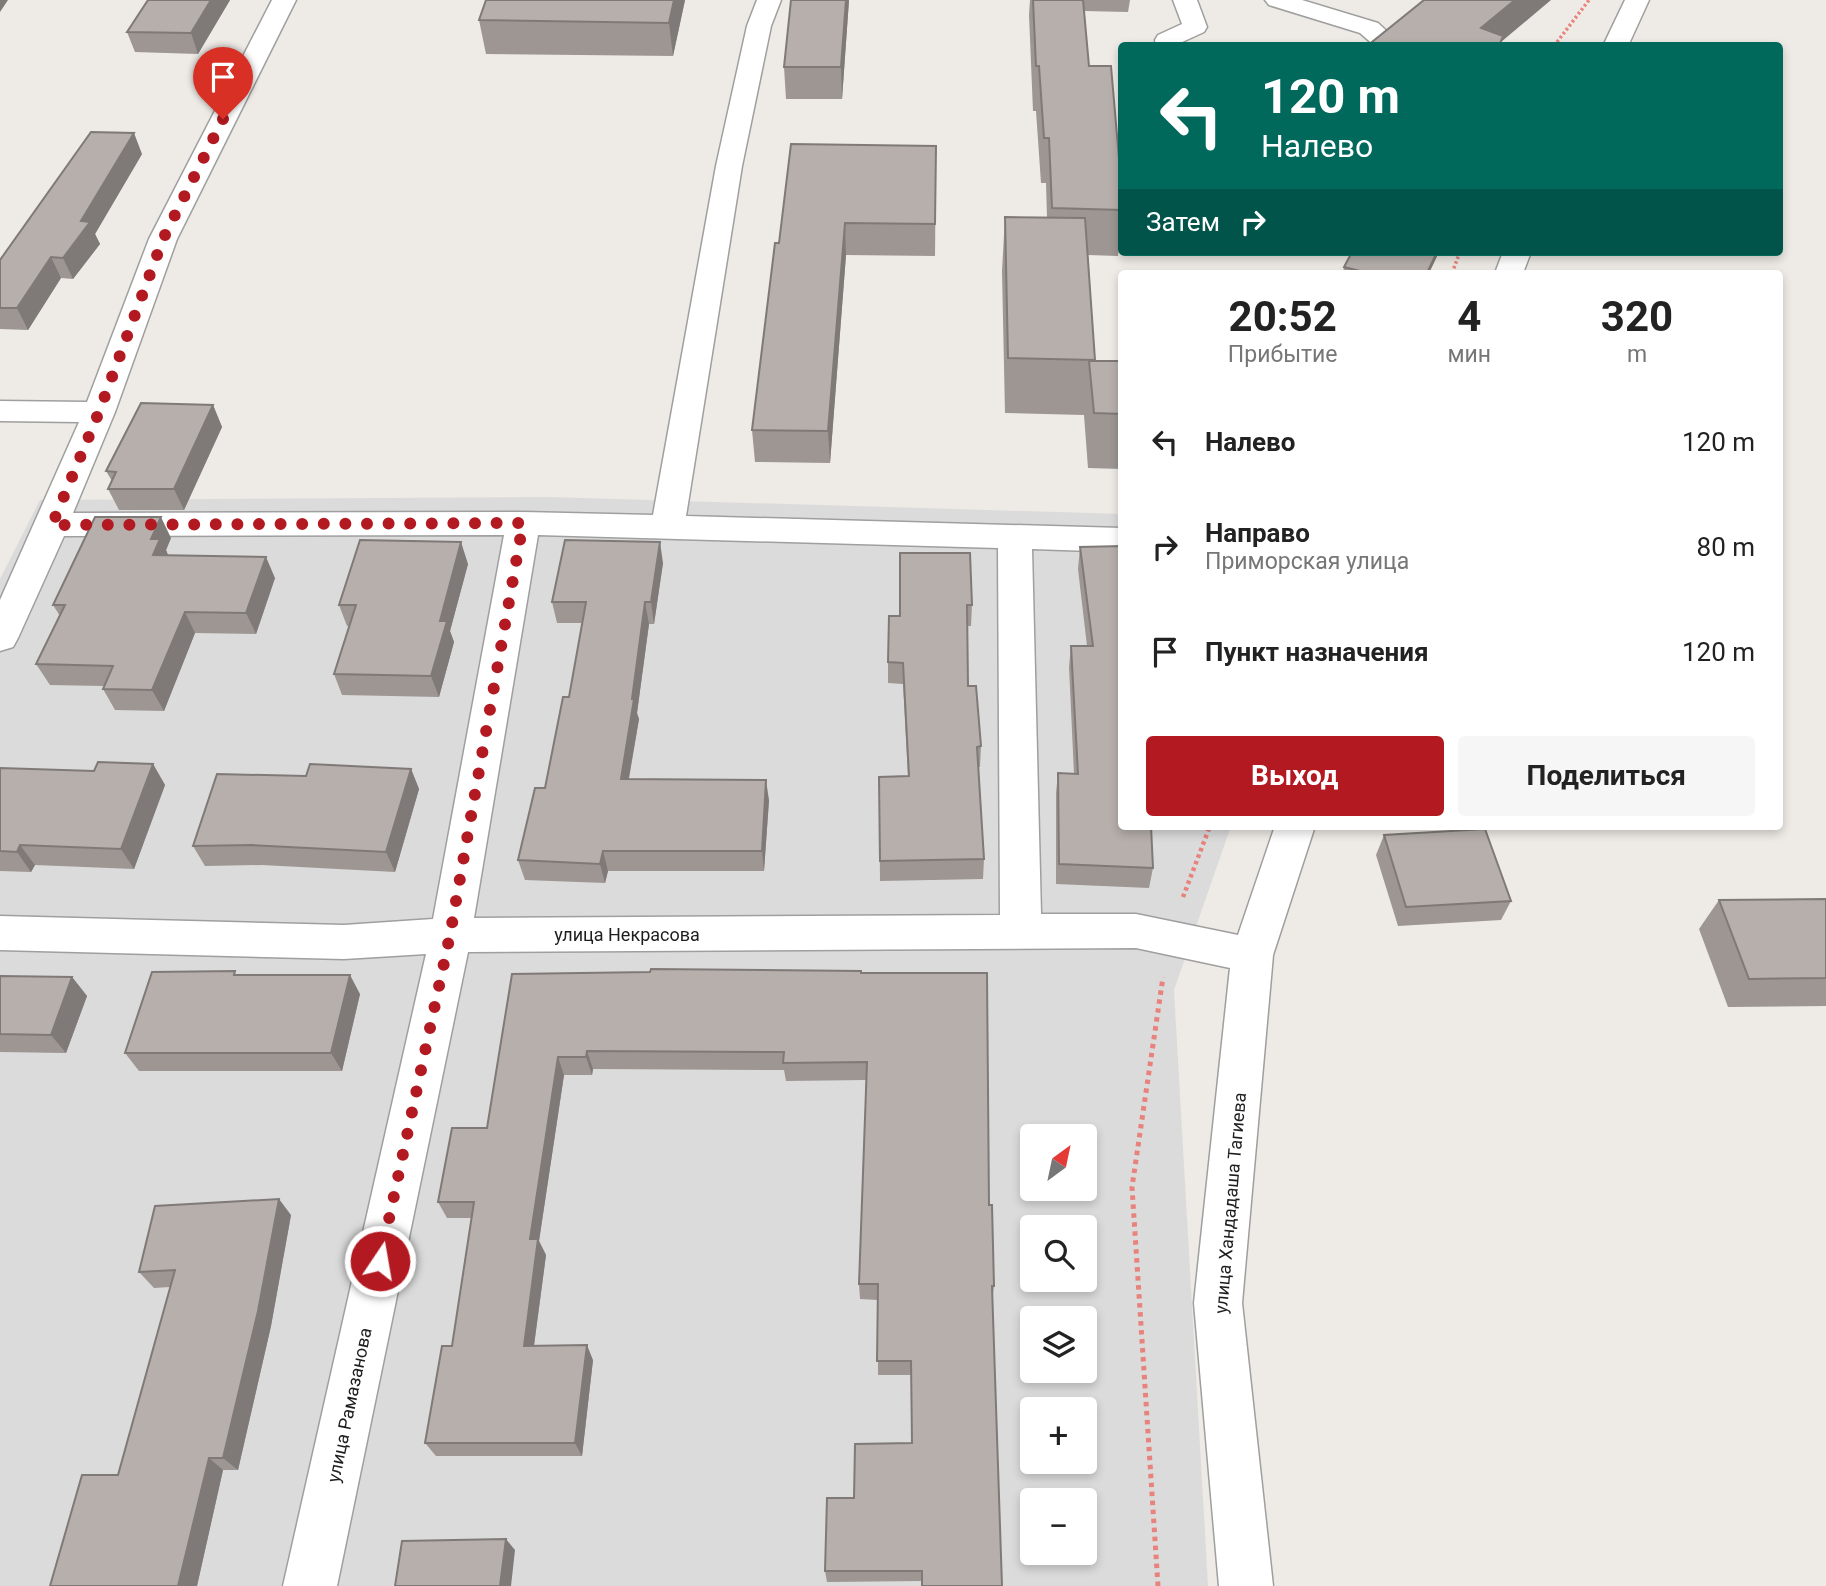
<!DOCTYPE html>
<html lang="ru">
<head>
<meta charset="utf-8">
<style>
	:root { --surface:#fff; --page:#f6f6f6; --text:#222; --muted:#767676; --accent:#b31920 }
	body { margin:0; font-family:Roboto,sans-serif; background:var(--page); color:var(--text); height:100vh; display:flex; flex-direction:column; font-size:26px; white-space:nowrap }
	* { box-sizing:border-box; margin:0 }
	p { font-size:23px; color:var(--muted) }
	.icon { flex:none; width:38px; height:38px; fill:none; stroke:currentColor; stroke-width:2; stroke-linecap:round; stroke-linejoin:round }
	.map { position:relative; flex:1; overflow:hidden }
	.sheet { position:absolute; left:1118px; top:270px; width:665px; height:560px; display:flex; flex-direction:column; background:var(--surface); border-radius:7px; box-shadow:0 4px 10px #0003 }
	.sheet>* { flex:none }
	.hud { position:absolute; left:1118px; top:42px; width:665px; height:214px; border-radius:7px; box-shadow:0 4px 10px #0003; background:#00695c; color:#fff; overflow:hidden }
	.needle { width:46px; rotate:33deg }
	.fabs { position:absolute; left:1020px; top:1124px; display:grid; gap:14px }
	.fabs a { display:grid; place-items:center; width:77px; height:77px; border-radius:7px; background:var(--surface); box-shadow:0 4px 10px #0003; font-size:35px }
	.pin { position:absolute; display:grid; place-items:center; width:60px; height:60px; color:#fff; margin:-72px -30px; border-radius:50% 50% 50% 0; rotate:-45deg; box-shadow:0 0 7px #0007 }
	.pin .icon { rotate:45deg }
	.me { position:absolute; width:77px; margin:-38px; rotate:12deg; stroke-linejoin:round; filter:drop-shadow(0 0 5px #0008) }
	.turn { display:flex; align-items:center; gap:24px; height:147px; padding:0 28px; font-size:32px }
	.turn .icon { width:91px; height:91px; stroke-width:2.5 }
	.turn b { display:block; font-size:49px; line-height:60px }
	.then { display:flex; align-items:center; height:66px; padding:0 28px; background:#0003; gap:14px; font-size:26px }
	.eta { display:flex; justify-content:space-evenly; align-items:center; height:119px; text-align:center }
	.eta b { font-size:42px; font-weight:700; line-height:49px }
	.button { display:flex; gap:14px; margin-top:auto; padding:14px 28px }
	.button a { flex:1; height:80px; border-radius:7px; background:var(--accent); color:#fff; font-size:28px; font-weight:700; line-height:80px; text-align:center }
	.button a+a { background:var(--page); color:var(--text) }
	ul { padding:0; list-style:none }
	li { display:flex; align-items:center; gap:21px; height:105px; padding:0 28px }
	li div { flex:1 }
	li b { display:block; font-size:26px }
	li em { font-style:normal }
	.map>svg:first-child { display:block }
	.residential { fill:#dcdbdb; fill-rule:evenodd }
	.lines { fill:none; stroke-linecap:round; stroke-linejoin:round }
	.minor-casing { stroke:#9f9f9f; stroke-width:3 }
	.path-far2 { stroke:#e8827c; stroke-width:3.5; stroke-dasharray:2.5 2.5; stroke-linecap:butt }
	.path-far1 { stroke:#e8827c; stroke-width:4.5; stroke-dasharray:3.5 3.5; stroke-linecap:butt }
	.path { stroke:#e8827c; stroke-width:5; stroke-dasharray:4.5 4.5; stroke-linecap:butt }
	.minor { fill:#fff; fill-rule:evenodd }
	.wall { fill:#9d9693 }
	.shaded-wall { fill:#7f7a78 }
	.building { fill:#b6afab; stroke:#7f7a78; stroke-width:2 }
	.route { stroke:#b31920; stroke-width:12; stroke-dasharray:0 21.6 }
	.labels { text-anchor:middle; dominant-baseline:central; stroke-width:6; stroke-linejoin:round; paint-order:stroke }
	.street-label { font-size:18px; fill:#1e1e1e; stroke:#fff }
</style>
</head>
<body>
<div class="map">
<svg width="1826" height="1586" viewBox="0 0 1826 1586">
	<rect width="100%" height="100%" fill="#eeeae5"/>
	<path class="residential" d="M549,497L1122,514V826H1231L1174,990L1208,1586H0V579L40,500ZM1032,1136H1085V1188H1032ZM1032,1227H1085V1279H1032ZM1032,1318H1085V1370H1032ZM1032,1409H1085V1461H1032ZM1032,1500H1085V1552H1032Z"/>
	<g class="lines">
		<g class="minor-casing">
			<path id="minor" d="M272,0H296L177,239L115,412L73,513L523,512L653,515L716,166L747,26L757,0H781L771,26L742,166L686,516L1122,528V552L1032,549L1041,914H1136L1238,935L1275,826H1315L1273,955L1242,1303L1273,1586H1219L1194,1303L1230,968L1136,948L468,952L337,1586H283L426,954L344,959L0,950V916L344,925L433,919L504,535L64,536L18,638L13,647L0,651V600L79,422L0,421V401L87,402L149,239ZM538,535L998,548L1000,915L474,918Z
				M1173,0H1197L1207,27L1204,32L1180,43L1181,46H1156L1155,40L1158,35L1182,24Z
				M1265,0H1302L1378,23L1403,46H1375L1360,33L1269,5Z
				M1625,0H1649L1628,46H1603Z
				M1503,252H1531L1523,273H1495Z"/>
		</g>
		<path class="path-far2" d="M1554,46L1589,0
			M1452,273L1460,252"/>
		<path class="path-far1" d="M1183,897L1210,826"/>
		<path class="path" d="M1158,1586L1132,1187L1163,977"/>
		<use href="#minor" class="minor"/>
	</g>
	<path class="wall" d="M230,0L198,54L135,52L127,32Z
		M486,0H685L673,56L486,54L479,20Z
		M849,0L842,99H786L784,67Z
		M1030,0H1130L1128,12L1084,11L1089,66L1122,193V222L1118,256L1088,255L1095,361H1122V469L1088,468L1084,415L1005,413L1002,271L1005,217H1047L1046,183H1041L1036,111H1033L1029,15Z
		M936,146L935,256L846,255L830,463L755,462L752,430L779,243Z
		M142,154L95,234L100,244L73,279L61,278L28,330L0,329V260Z
		M1439,252L1429,273H1343L1344,267Z
		M213,405L222,427L184,510H119L108,489L112,481L106,471Z
		M171,538L166,550L168,555L275,578L256,634L195,633L164,711L115,710L103,689L104,686L50,685L36,664L60,616L53,605Z
		M1080,547L1153,868L1149,888L1056,884V793L1058,773L1074,774L1069,667L1071,646H1087L1078,569Z
		M900,553L972,605L971,626H968V686L981,746L980,767H978L984,859L983,879L880,881L879,777L908,776L903,684L888,683V662L900,616Z
		M663,563L654,624H649L637,713L639,719L629,779L769,800L764,871H608L605,883L525,880L518,860L545,788L569,697L583,623H557L552,602Z
		M468,564L450,631L454,642L439,697L342,695L334,674L349,626H347L339,605Z
		M153,764L165,785L134,869L35,865L31,872L0,871V768L94,771Z
		M411,769L419,789L395,872L262,865L205,866L193,846L306,776Z
		M1384,835L1511,901L1501,920L1398,926L1376,855Z
		M1826,899V1006L1728,1007L1699,929L1719,900Z
		M861,973L989,1205L994,1286L992,1301L1002,1586H922V1581L827,1582L825,1571L854,1498L912,1443L911,1375H878V1300L860,1299L859,1284L866,1080L786,1081L784,1070L593,1069L592,1075H564L539,1241L546,1255L534,1346L593,1360L582,1456H436L425,1443L452,1346L472,1218H447L438,1202L487,1128L512,974Z
		M237,975L360,994L342,1071H139L125,1053Z
		M0,976L72,977L87,996L66,1053L0,1052Z
		M291,1215L271,1326L238,1470H223L197,1586H50L118,1475L170,1287L154,1288L139,1272Z"/>
	<path class="shaded-wall" d="M0,0H8L0,12Z
		M211,0H230L198,54L191,33Z
		M674,0H685L673,56L669,23Z
		M846,0H849L842,99L841,67Z
		M1515,0H1551L1501,42L1500,46H1499L1481,28Z
		M134,133L142,154L95,234L100,244L73,279L63,258L81,221Z
		M845,223L846,255L830,463L828,431Z
		M1437,252H1439L1429,273H1427Z
		M51,257L61,278L28,330L17,308Z
		M213,405L222,427L184,510L174,489Z
		M161,517L171,538L166,550L170,560L153,555L151,539Z
		M461,542L468,564L450,631L454,642L439,697L431,676L440,621Z
		M660,542L663,563L654,624L651,602Z
		M266,557L275,578L256,634L246,613Z
		M645,602L649,624L637,713L639,719L625,799L621,779Z
		M185,612L195,633L164,711L152,690Z
		M153,764L165,785L134,869L121,849Z
		M411,769L419,789L395,872L386,852Z
		M766,780L769,800L764,871L762,851Z
		M20,845L35,865L31,872L17,852Z
		M603,851L608,871L605,883L600,864Z
		M350,975L360,994L342,1071L331,1053Z
		M72,977L87,996L66,1053L51,1035Z
		M587,1051L593,1069L592,1075L586,1057Z
		M558,1057L564,1075L539,1241L546,1255L532,1360L524,1346L530,1239Z
		M279,1199L291,1215L271,1326L238,1470L223,1458Z
		M587,1345L593,1360L582,1456L575,1443Z
		M209,1458L223,1470L197,1586H178Z
		M506,1539L515,1550L511,1586H500Z"/>
	<path class="building" d="M148,0H211L191,33L127,32Z
		M486,0H674L669,23L479,20Z
		M791,0H846L841,67H784Z
		M1033,0H1083L1089,66H1111L1122,193V210L1052,208L1049,138H1044L1039,66H1036Z
		M1424,0H1515L1481,28L1503,36L1499,46H1367Z
		M91,132L134,133L81,221L90,222L63,258L51,257L17,308H0V260Z
		M791,144L936,146L935,224L845,223L828,431L752,430L775,243H779Z
		M1005,217L1085,218L1095,360L1008,358Z
		M1352,252H1437L1427,273H1368L1344,267Z
		M1089,361H1122V414L1094,413Z
		M141,403L213,405L174,489H108L116,472L106,471Z
		M95,517H161L151,539H160L153,555L266,557L246,613L185,612L152,690L103,689L113,666L36,664L65,605H53Z
		M360,540L461,542L440,621H447L431,676L334,674L356,605H339Z
		M565,540L660,542L651,602H645L632,699H634L621,779L766,780L762,851H603L600,864L518,860L535,788H545L563,697H569L586,602H552Z
		M1122,546V826H1151L1153,868L1059,864L1058,773L1078,774L1071,646H1093L1080,547Z
		M900,553H970L972,605H967L968,686H976L981,746L977,747L984,859L880,861L879,777L909,776L903,663L888,662L889,616H900Z
		M98,762L153,764L121,849L20,845L17,852L0,851V768L94,771Z
		M310,764L411,769L386,852L251,845L193,846L217,774L306,776Z
		M1485,829L1511,901L1406,907L1384,835Z
		M1826,899V978L1749,979L1719,900Z
		M651,969L861,971V973H987L989,1205H992L994,1286H992L1002,1586H922V1571H825L827,1498H854L855,1444L912,1443L911,1361H877L878,1284H859L867,1062L783,1063L784,1052L587,1051L586,1057H558L530,1239H538L524,1346L587,1345L575,1443H425L442,1346H452L474,1202H438L452,1128H487L512,974L650,972Z
		M235,971L234,975H350L331,1053H125L152,972Z
		M0,976L72,977L51,1035L0,1034Z
		M279,1199L258,1311L223,1458H209L178,1586H50L82,1475H118L175,1270L139,1272L155,1206Z
		M506,1539L500,1586H395L402,1541Z"/>
	<g class="lines">
		<path class="route" d="M223,119L163,239L99,412L52,525L523,523L450,935L380,1261"/>
	</g>
	<g class="labels">
		<g class="street-label">
			<text x="627" y="934">улица Некрасова</text>
			<text transform="translate(1230 1203) rotate(-85)">улица Хандадаша Тагиева</text>
			<text transform="translate(349 1405) rotate(-78)">улица Рамазанова</text>
		</g>
	</g>
</svg>
<div class="fabs">
<a><svg class="needle" viewBox="-14 -14 28 28"><path d="M0-13l5 13h-10z" fill="#e53935"/><path d="M0 13l5-13h-10z" fill="#767676"/></svg></a>
<a><svg class="icon" aria-label="search" viewBox="0 0 24 24"><circle cx="10" cy="10" r="6"/><path d="M15 15l6 6"/></svg></a>
<a><svg class="icon" aria-label="layers" viewBox="0 0 24 24"><path d="M12 4l9 5-9 5-9-5zM3 14l9 5 9-5"/></svg></a>
<a>+</a>
<a>−</a>
</div>
<div class="pin" style="left:223px;top:119px;background:#d93025"><svg class="icon" aria-label="arrive" viewBox="0 0 24 24"><path d="M6 21V4h12l-3 4 3 4H6"/></svg></div>
<svg class="me" style="left:380px;top:1261px" viewBox="-20 -20 40 40"><circle r="17" fill="#b31920" stroke="#fff" stroke-width="3"/><path d="M0-11L8 9 0 5-8 9z" fill="#fff"/></svg>
<div class="hud">
<div class="turn"><svg class="icon" aria-label="left" viewBox="0 0 24 24"><path d="M17 20v-9H6M10 6l-5 5 5 5"/></svg><div><b>120 m</b>Налево</div></div>
<div class="then">Затем<svg class="icon" aria-label="right" viewBox="0 0 24 24"><path d="M7 20v-9h11M14 6l5 5-5 5"/></svg></div>
</div>
<section class="sheet">
<div class="eta">
<div><b>20:52</b><p>Прибытие</p></div>
<div><b>4</b><p>мин</p></div>
<div><b>320</b><p>m</p></div>
</div>
<ul>
<li><svg class="icon" aria-label="left" viewBox="0 0 24 24"><path d="M17 20v-9H6M10 6l-5 5 5 5"/></svg><div><b>Налево</b></div><em>120 m</em></li>
<li><svg class="icon" aria-label="right" viewBox="0 0 24 24"><path d="M7 20v-9h11M14 6l5 5-5 5"/></svg><div><b>Направо</b><p>Приморская улица</p></div><em>80 m</em></li>
<li><svg class="icon" aria-label="arrive" viewBox="0 0 24 24"><path d="M6 21V4h12l-3 4 3 4H6"/></svg><div><b>Пункт назначения</b></div><em>120 m</em></li>
</ul>
<div class="button"><a>Выход</a><a>Поделиться</a></div>
</section>
</div>
</body>
</html>
